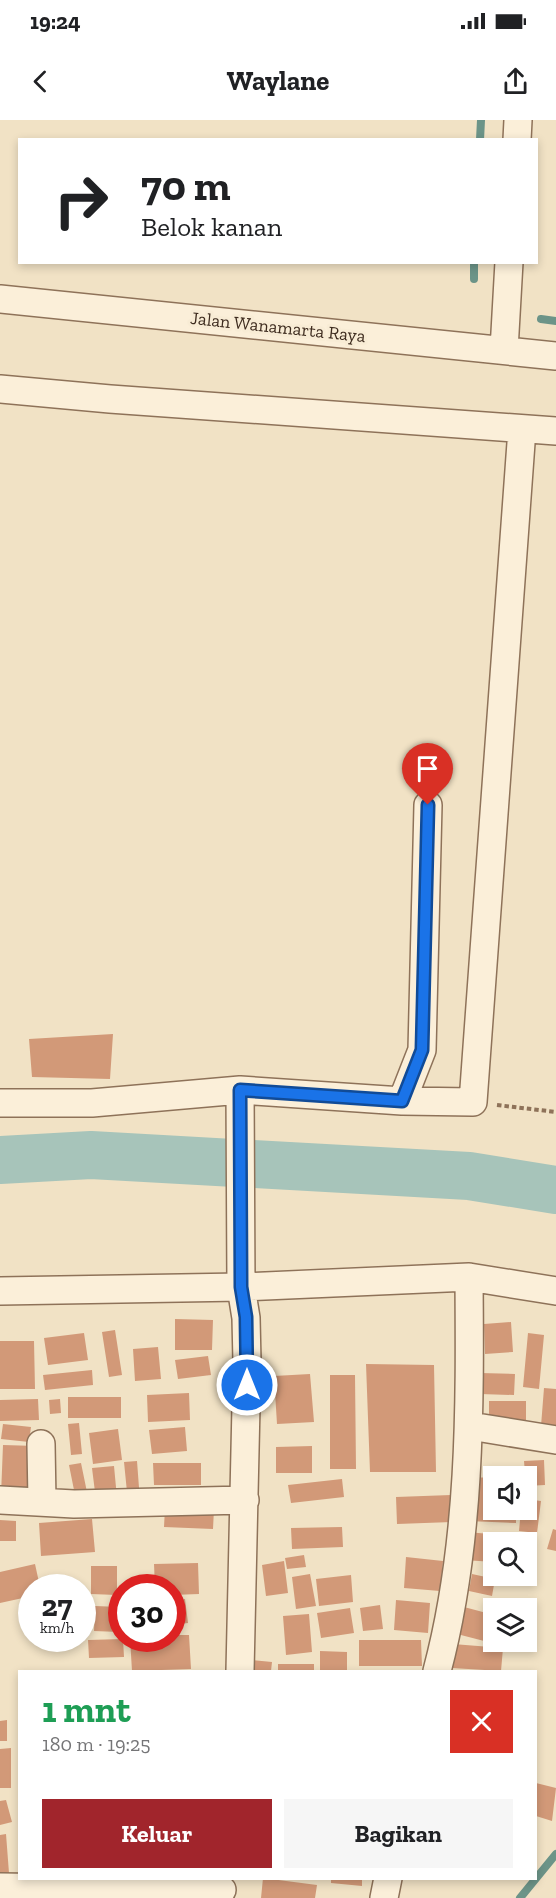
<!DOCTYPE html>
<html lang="id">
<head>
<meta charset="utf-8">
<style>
	:root { --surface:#fff; --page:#f6f6f6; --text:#202124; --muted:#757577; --accent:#a1252c }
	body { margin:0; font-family:"Zilla Slab",serif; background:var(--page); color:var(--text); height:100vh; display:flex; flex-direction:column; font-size:22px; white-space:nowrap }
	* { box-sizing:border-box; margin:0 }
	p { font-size:20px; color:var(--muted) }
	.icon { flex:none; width:33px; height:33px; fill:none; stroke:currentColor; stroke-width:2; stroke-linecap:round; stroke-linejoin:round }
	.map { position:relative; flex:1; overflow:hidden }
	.panel { position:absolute; left:18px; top:1550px; width:519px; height:210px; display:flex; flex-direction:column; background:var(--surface); border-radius:0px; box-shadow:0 3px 9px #0003 }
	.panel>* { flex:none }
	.hud { position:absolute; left:18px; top:18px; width:520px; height:126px; border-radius:0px; box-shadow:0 3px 9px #0003; background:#fff; color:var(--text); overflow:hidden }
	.fabs { position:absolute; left:483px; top:1346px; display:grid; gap:12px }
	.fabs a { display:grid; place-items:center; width:54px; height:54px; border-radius:0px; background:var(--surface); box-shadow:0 3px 9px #0003; font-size:30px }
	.speed { position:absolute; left:18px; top:1454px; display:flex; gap:12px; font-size:30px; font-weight:700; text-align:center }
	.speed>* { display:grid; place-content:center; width:78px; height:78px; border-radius:50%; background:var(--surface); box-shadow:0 3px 9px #0003; line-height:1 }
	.speed small { font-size:15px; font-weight:400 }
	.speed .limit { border:9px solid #d22; background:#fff; color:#111 }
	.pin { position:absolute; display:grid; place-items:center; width:51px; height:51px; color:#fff; margin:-62px -26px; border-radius:50% 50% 50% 0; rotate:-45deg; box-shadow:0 0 6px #0007 }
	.pin .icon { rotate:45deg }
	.me { position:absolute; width:66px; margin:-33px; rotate:0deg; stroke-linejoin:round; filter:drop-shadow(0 0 4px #0008) }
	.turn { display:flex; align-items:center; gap:21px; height:126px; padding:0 24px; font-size:27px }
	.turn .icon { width:78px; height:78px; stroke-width:2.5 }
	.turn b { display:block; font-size:42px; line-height:51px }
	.round { display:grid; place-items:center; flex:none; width:63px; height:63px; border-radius:0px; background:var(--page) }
	.headline { display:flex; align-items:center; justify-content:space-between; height:102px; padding:0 24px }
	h1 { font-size:36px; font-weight:700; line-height:45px; color:#1e9e55 }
	.button { display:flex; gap:12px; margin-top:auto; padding:12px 24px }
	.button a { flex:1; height:69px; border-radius:0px; background:var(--accent); color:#fff; font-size:24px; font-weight:700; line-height:69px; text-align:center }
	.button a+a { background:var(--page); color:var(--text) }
	.status { display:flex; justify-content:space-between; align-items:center; height:42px; padding:0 30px; background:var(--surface); direction:ltr }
	.status svg { height:16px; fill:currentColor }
	header { display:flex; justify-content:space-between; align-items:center; height:78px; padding:0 24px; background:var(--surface); font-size:27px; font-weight:700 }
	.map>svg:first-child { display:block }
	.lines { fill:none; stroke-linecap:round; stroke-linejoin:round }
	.stream { stroke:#6c9488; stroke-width:8 }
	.river { stroke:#a7c4ba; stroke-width:48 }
	.building { fill:#d29978 }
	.minor-casing { stroke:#8e7259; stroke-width:30 }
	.path { stroke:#8e7259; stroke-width:4; stroke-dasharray:4.5 3; stroke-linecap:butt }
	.minor { stroke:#fbefd9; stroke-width:27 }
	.route-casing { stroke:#114b97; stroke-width:15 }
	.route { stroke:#1a73e8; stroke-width:10 }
	.labels { text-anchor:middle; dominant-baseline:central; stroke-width:6; stroke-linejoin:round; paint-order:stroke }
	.street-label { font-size:18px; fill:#3d2b1e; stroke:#f8ecd5 }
</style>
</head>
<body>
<div class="status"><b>19:24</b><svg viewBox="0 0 49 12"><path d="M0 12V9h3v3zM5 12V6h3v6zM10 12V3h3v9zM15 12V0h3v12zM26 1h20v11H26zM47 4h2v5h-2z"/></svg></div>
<header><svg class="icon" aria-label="back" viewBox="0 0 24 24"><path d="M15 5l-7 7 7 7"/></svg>Waylane<svg class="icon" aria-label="share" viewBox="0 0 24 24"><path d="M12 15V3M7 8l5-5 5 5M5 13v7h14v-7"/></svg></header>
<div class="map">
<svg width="556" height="1778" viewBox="0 0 556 1778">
	<rect width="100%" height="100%" fill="#f1e2c5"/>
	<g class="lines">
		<path class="stream" d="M480,20L481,0
			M474,159V142
			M541,199L556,201
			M520,1778L556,1734"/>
		<path class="river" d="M0,1040L91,1035L469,1056L556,1070"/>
	</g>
	<path class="building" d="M113,914L110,959L32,957L29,919Z
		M175,1199L213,1200L212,1230H175Z
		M511,1202L513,1232L485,1234L484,1204Z
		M115,1210L122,1255L109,1257L102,1212Z
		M84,1213L88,1240L48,1245L44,1218Z
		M528,1213L544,1215L539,1269L523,1267Z
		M0,1221H34L35,1269H0Z
		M158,1227L161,1259L135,1261L133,1229Z
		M208,1236L211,1255L178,1259L175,1240Z
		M366,1244L434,1245L436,1352H370Z
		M92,1250L93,1265L45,1270L43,1255Z
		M480,1253L515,1254L514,1275L480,1274Z
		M310,1254L314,1302L277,1304L274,1256Z
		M330,1255H355L356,1349H330Z
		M544,1268L556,1269V1307L541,1306Z
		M189,1273L190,1300L148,1302L147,1275Z
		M68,1277H121V1298H68Z
		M38,1279L39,1300L0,1301V1280Z
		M60,1279L61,1293L50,1294L49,1280Z
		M489,1281H526V1303H489Z
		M79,1303L82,1334L71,1335L68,1304Z
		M3,1304L31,1307L29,1322L1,1319Z
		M185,1307L187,1331L152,1334L149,1310Z
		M118,1309L122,1340L93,1344L89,1313Z
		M3,1325L36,1326L34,1377L1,1375Z
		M312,1326V1353H276V1327Z
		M544,1340L545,1365L526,1366L524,1341Z
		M137,1341L140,1381L128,1382L124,1342Z
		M81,1343L88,1377L76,1380L69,1345Z
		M153,1343H201V1365H154Z
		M114,1346L117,1378L96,1380L92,1348Z
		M471,1357L494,1358V1389H516V1403L468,1401Z
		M342,1359L344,1377L291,1383L288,1365Z
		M451,1375L452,1402L397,1404L396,1377Z
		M526,1379L541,1381L537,1413L519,1411L521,1389H526Z
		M165,1388L214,1389L213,1409L164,1407Z
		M92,1399L95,1432L41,1436L39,1403Z
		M0,1400L16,1401V1421H0Z
		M342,1407L343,1427L292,1429L291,1408Z
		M553,1409L556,1410V1431L547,1429Z
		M466,1412L503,1415V1422H494V1442L464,1440Z
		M304,1435L306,1447L287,1449L285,1438Z
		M406,1437L443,1441L440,1471L404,1468Z
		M284,1441L288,1473L266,1476L262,1445Z
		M198,1443L199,1474L172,1475V1467H155L154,1444Z
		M35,1444L40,1467H32V1476L0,1483V1452Z
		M91,1446H117V1475L91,1474Z
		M310,1454L316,1486L296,1489L292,1457Z
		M472,1454L495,1459L492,1476L469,1471Z
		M351,1455L353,1482L319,1486L316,1459Z
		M185,1479L188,1503L172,1505V1481Z
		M396,1480L430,1483L428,1513L394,1510Z
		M380,1485L383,1509L363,1511L360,1488Z
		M95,1486L120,1487L119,1512L94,1511Z
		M464,1487L494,1495L488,1522L457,1514Z
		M350,1488L354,1513L321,1518L317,1493Z
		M309,1494L312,1532L286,1535L283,1496Z
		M172,1515H189L191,1549L132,1551L130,1518H172Z
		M123,1519L124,1537L89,1538L88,1520Z
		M359,1520H421L422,1546H359Z
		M453,1524L503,1528L501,1551L452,1548Z
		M320,1531L347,1532V1551H320Z
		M252,1540L272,1542L271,1551H251Z
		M278,1544H314V1551H278Z
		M7,1600V1621H0V1601Z
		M11,1628V1668H0V1629Z
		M536,1663L556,1668L552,1701L536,1696Z
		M6,1680L12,1702L0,1705V1681Z
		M6,1714L9,1753L0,1754V1715Z
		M263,1758L317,1765L315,1778H261Z
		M331,1758H362V1766L331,1763Z"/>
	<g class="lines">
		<g class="minor-casing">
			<path id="minor" d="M517,20L518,0
				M0,179L556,236
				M504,230L509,142
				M0,269L110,279L556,311
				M240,970L241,1167L246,1198L247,1242L240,1551
				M402,981L422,930L428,685
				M0,983H92L240,970L402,981L473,982L522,309
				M0,1171L241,1167L469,1157L556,1171
				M470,1306L556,1320
				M41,1324L42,1381
				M0,1380L74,1384L245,1380
				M437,1551C471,1423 470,1288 469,1157
				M0,1767L222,1770
				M384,1778L388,1758"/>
		</g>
		<path class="path" d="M497,985L556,992"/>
		<use href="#minor" class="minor"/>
	</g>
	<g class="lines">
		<g class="route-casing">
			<path id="route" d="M247,1265L246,1197L241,1167L240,970L402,981L422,930L428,685"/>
		</g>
		<use href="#route" class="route"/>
	</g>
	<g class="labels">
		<g class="street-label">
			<text transform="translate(278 207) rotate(6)">Jalan Wanamarta Raya</text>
		</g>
	</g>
</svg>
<div class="fabs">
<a><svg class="icon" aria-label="sound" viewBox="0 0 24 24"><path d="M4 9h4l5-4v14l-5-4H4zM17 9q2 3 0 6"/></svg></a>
<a><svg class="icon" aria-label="search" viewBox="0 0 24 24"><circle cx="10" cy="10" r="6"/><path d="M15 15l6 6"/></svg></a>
<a><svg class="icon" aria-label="layers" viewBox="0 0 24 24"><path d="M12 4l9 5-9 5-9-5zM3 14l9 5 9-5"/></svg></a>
</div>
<div class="speed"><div>27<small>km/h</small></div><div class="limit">30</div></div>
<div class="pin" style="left:428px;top:685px;background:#d93025"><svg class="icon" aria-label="arrive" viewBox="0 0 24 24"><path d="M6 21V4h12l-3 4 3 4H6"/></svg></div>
<svg class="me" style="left:247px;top:1265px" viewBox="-20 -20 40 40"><circle r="17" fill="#1a73e8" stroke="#fff" stroke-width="3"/><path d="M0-11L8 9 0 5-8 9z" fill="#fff"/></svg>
<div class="hud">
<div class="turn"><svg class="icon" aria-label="right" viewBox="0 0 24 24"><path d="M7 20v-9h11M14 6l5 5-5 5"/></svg><div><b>70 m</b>Belok kanan</div></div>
</div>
<section class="panel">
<div class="headline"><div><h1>1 mnt</h1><p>180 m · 19:25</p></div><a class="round" style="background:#d93025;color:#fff"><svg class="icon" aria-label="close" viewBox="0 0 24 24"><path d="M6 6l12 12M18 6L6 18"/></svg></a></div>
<div class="button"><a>Keluar</a><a>Bagikan</a></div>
</section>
</div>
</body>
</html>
